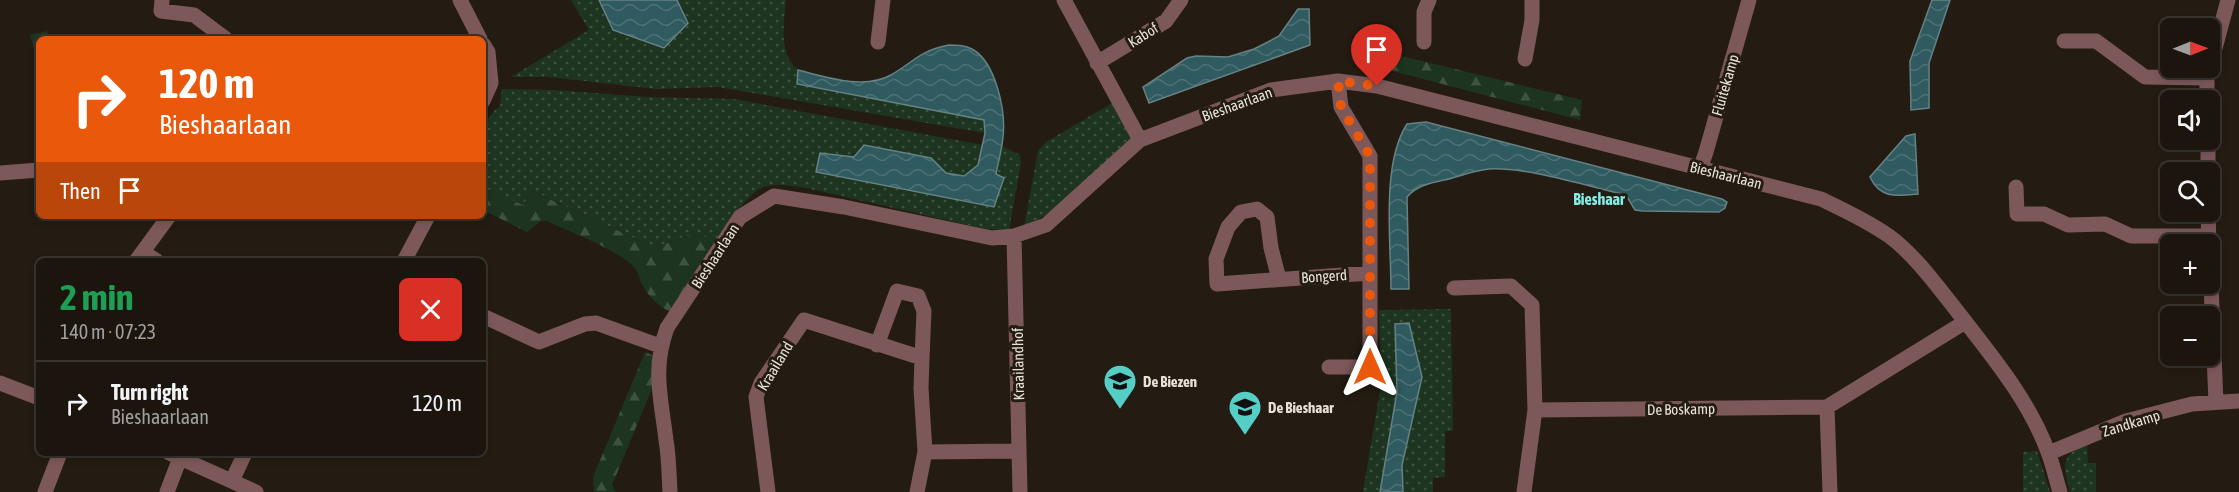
<!DOCTYPE html>
<html lang="en">
<head>
<meta charset="utf-8">
<style>
	:root { --surface:#1b150e; --page:#241e17; --text:#f1f3f6; --muted:#a09f9e; --line:#39342e }
	body { margin:0; font-family:"Asap Condensed",sans-serif; background:var(--page); color:var(--text); height:100vh; display:flex; flex-direction:column; font-size:22px; white-space:nowrap }
	* { box-sizing:border-box; margin:0 }
	p { font-size:20px; color:var(--muted) }
	.icon { flex:none; width:33px; height:33px; fill:none; stroke:currentColor; stroke-width:2; stroke-linecap:round; stroke-linejoin:round }
	.map { position:relative; flex:1; overflow:hidden }
	.sheet { position:absolute; left:36px; top:258px; width:450px; height:198px; display:flex; flex-direction:column; background:var(--surface); border-radius:9px; box-shadow:0 3px 9px #0003,0 0 0 2px var(--line) }
	.sheet>* { flex:none }
	.top-card { position:absolute; left:36px; top:36px; width:450px; height:183px; border-radius:9px; box-shadow:0 3px 9px #0003,0 0 0 2px var(--line); background:#ea580c; color:#fff; overflow:hidden }
	.needle { width:39px; rotate:89deg }
	.controls { position:absolute; left:2160px; top:18px; display:grid; gap:12px }
	.controls a { display:grid; place-items:center; width:60px; height:60px; border-radius:9px; background:var(--surface); box-shadow:0 3px 9px #0003,0 0 0 2px var(--line); font-size:30px }
	.pin { position:absolute; display:grid; place-items:center; width:51px; height:51px; color:#fff; margin:-62px -26px; border-radius:50% 50% 50% 0; rotate:-45deg; box-shadow:0 0 6px #0007 }
	.pin .icon { rotate:45deg }
	.me { position:absolute; width:66px; margin:-33px; rotate:0deg; stroke-linejoin:round; filter:drop-shadow(0 0 4px #0008) }
	.turn { display:flex; align-items:center; gap:21px; height:126px; padding:0 24px; font-size:27px }
	.turn .icon { width:78px; height:78px; stroke-width:2.5 }
	.turn b { display:block; font-size:42px; line-height:51px }
	.then { display:flex; align-items:center; height:57px; padding:0 24px; background:#0003; gap:12px; font-size:22px }
	.round { display:grid; place-items:center; flex:none; width:63px; height:63px; border-radius:9px; background:var(--page) }
	.headline { display:flex; align-items:center; justify-content:space-between; height:102px; padding:0 24px }
	h1 { font-size:36px; font-weight:700; line-height:45px; color:#1e9e55 }
	ul { padding:0; list-style:none }
	li { display:flex; align-items:center; gap:18px; height:84px; padding:0 24px; border-top:2px solid var(--line) }
	li div { flex:1 }
	li b { display:block; font-size:22px }
	li em { font-style:normal }
	.map>svg:first-child { display:block }
	.grass { fill:url(#grass-dots) }
	.forest { fill:url(#forest-firs) }
	.park { fill:url(#park-tufts) }
	.water { fill:url(#water-waves); stroke:#668284; stroke-width:1.5 }
	.lines { fill:none; stroke-linecap:round; stroke-linejoin:round }
	.minor { stroke:#7d585b; stroke-width:15 }
	.route { stroke:#ea580c; stroke-width:10; stroke-dasharray:0 18 }
	.labels { text-anchor:middle; dominant-baseline:central; stroke-width:6; stroke-linejoin:round; paint-order:stroke }
	.street-label { font-size:15px; fill:#e6e1da; stroke:#241c12 }
	.poi-label { font-size:15px; font-weight:bold; fill:#e6e1da; stroke:#241c12; text-anchor:start }
	.neighbourhood-label { font-size:16px; font-weight:bold; fill:#83ede6; stroke:#241c12 }
</style>
</head>
<body>
<div class="map">
<svg width="2239" height="492" viewBox="0 0 2239 492">
	<defs>
		<pattern id="grass-dots" width="8" height="8" patternUnits="userSpaceOnUse" patternTransform="scale(1.5)"><rect width="8" height="8" fill="#1d3520"/><path d="M2 2h.1M6 6h.1" fill="none" stroke="#3e5240" stroke-width="1.8" stroke-linecap="round"/></pattern>
		<pattern id="forest-firs" width="22" height="20" patternUnits="userSpaceOnUse" patternTransform="scale(1.5)"><rect width="22" height="20" fill="#1d3520"/><path d="M5 1l3.5 6h-7zM16 11l3.5 6h-7z" fill="#3e5240"/></pattern>
		<pattern id="park-tufts" width="24" height="20" patternUnits="userSpaceOnUse" patternTransform="scale(1.5)"><rect width="24" height="20" fill="#1d3520"/><path d="M3 7l-1-3M5 7V3M7 7l1-3M15 17l-1-3M17 17v-4M19 17l1-3" fill="none" stroke="#3e5240"/></pattern>
		<pattern id="water-waves" width="16" height="10" patternUnits="userSpaceOnUse" patternTransform="scale(1.5)"><rect width="16" height="10" fill="#2f5a5f"/><path d="M0 5q4-4 8 0t8 0" fill="none" stroke="#4d7175"/></pattern>
	</defs>
	<rect width="100%" height="100%" fill="#241c12"/>
	<path class="grass" d="M571,0H599L613,30L685,12L677,0H786C784,23 778,54 798,70L797,84L984,120L985,133L718,87L656,89L549,77H511L589,30Z
		M502,89L553,90L649,97L734,99L983,145L979,165L964,176L946,173L931,158L864,145L993,207L1004,179L996,174L1001,146L1020,155L1021,163L1009,230L986,229L806,188C792,186 772,182 759,189C746,197 726,226 716,240L692,233L656,248L533,191L523,205L483,187C483,160 475,124 500,106Z
		M1114,102L1132,141C1098,171 1065,208 1024,227L1038,151L1046,142Z
		M1451,309L1453,431H1445V477L1433,478V492H1403L1402,465L1422,377L1409,324H1395L1397,392L1380,492H1363L1381,385L1379,310Z
		M2087,442L2088,463H2096V492H2070C2063,463 2060,458 2087,442Z
		M2037,451L2050,492H2023V452Z"/>
	<path class="forest" d="M1389,53L1582,100L1580,120L1385,69Z
		M483,187L523,205L532,191L656,248L692,233L716,240L672,312C659,308 648,296 642,284C639,279 638,271 634,267C617,249 570,232 547,221H541L527,232L483,210Z
		M645,352L652,355L654,384L612,485L616,492H594L593,477Z"/>
	<path class="park" d="M47,31L50,39H39V67L30,35Z"/>
	<path class="water" d="M599,0H677L688,23L664,48L613,30Z
		M1932,0H1950L1929,63V108L1911,110L1910,61Z
		M1298,9H1309L1310,45L1149,103L1143,87L1187,58L1196,56L1228,57L1254,49L1268,42L1279,36Z
		M949,45C957,45 964,45 972,49C996,62 1006,112 1003,137C1002,150 998,162 996,174L1004,178L994,207L816,172L820,153L854,157L864,145L931,158L946,173L964,176L978,165L985,133L984,120L797,84L798,70C826,77 864,90 891,75C915,61 919,51 949,45Z
		M1426,122L1722,199L1727,202L1725,208L1719,212L1643,211L1635,210L1626,195C1587,186 1528,167 1489,169C1475,170 1458,177 1444,180C1430,183 1416,186 1407,197L1409,289H1391C1391,242 1381,164 1407,124Z
		M1915,134L1918,194C1897,196 1880,199 1870,177L1906,136Z
		M1409,323L1422,377L1402,465L1403,492H1380L1397,392L1395,324Z"/>
	<g class="lines">
		<path class="minor" d="M162,0L161,11L194,15L226,39
			M460,0L480,39
			M1064,0L1140,140
			M2064,41H2096L2145,77L2207,78
			M878,42L883,0
			M1424,42V12L1429,0
			M483,44L488,52L491,83L483,101
			M1525,59L1532,20V0
			M1097,63L1166,21L1181,0
			M2207,100V78L2228,0
			M2208,140V172
			M1700,169L1706,152L1749,0
			M0,173L39,170
			M2016,187L2017,214H2044L2068,225L2105,224L2131,236H2208
			M2208,212L2209,244
			M1014,236L1020,492
			M143,252L157,261
			M136,261L169,216
			M404,261L428,216
			M2210,262L2216,402
			M1279,279L1271,248L1267,217L1257,209L1241,212L1228,227L1216,259L1217,284L1370,273
			M1454,288L1511,286L1532,305L1535,410L1524,492
			M483,316L539,342L585,324L596,323L660,346
			M877,345L897,291L918,296L924,311L922,358
			M1329,367H1370V156L1341,107L1338,81
			M0,383L39,398
			M1827,407L1830,492
			M1535,410L1827,407L1965,322
			M925,452L1019,451
			M169,453L256,492
			M2049,453L2126,421L2192,404L2239,401
			M232,481L245,453
			M45,492L60,453
			M167,492L180,458
			M670,492C669,475 669,457 666,440C661,398 652,369 667,328L740,217L774,196L844,207L992,238L1014,236L1046,225L1140,140L1271,90L1338,81L1377,86L1821,199C1844,210 1868,221 1889,236C1914,254 1938,287 1957,311C1991,355 2029,400 2048,452C2053,465 2056,479 2060,492
			M768,492L756,397L761,383L804,320L922,358L921,388L925,452L917,492"/>
	</g>
	<g class="lines">
		<path class="route" d="M1370,367V156L1341,107L1338,81L1377,86"/>
	</g>
	<defs>
		<g id="school-pin" transform="scale(1.725)"><path d="M0 17L-7.5 6A9.5 9.5 0 1 1 7.5 6Z" fill="#55cec6" stroke="#241c12"/><path d="M0-5L7-2L0 1L-7-2ZM-4 1L0 2.5L4 1V4Q0 6-4 4Z" fill="#111"/></g>
	</defs>
	<g fill-rule="evenodd">
		<use href="#school-pin" x="1120" y="381"/>
		<use href="#school-pin" x="1245" y="407"/>
	</g>
	<g class="labels">
		<g class="street-label">
			<text transform="translate(1143 35) rotate(-32)">Kabof</text>
			<text transform="translate(1725 85) rotate(-74)">Fluitekamp</text>
			<text transform="translate(1237 104) rotate(-20)">Bieshaarlaan</text>
			<text transform="translate(1726 175) rotate(14)">Bieshaarlaan</text>
			<text transform="translate(715 256) rotate(-57)">Bieshaarlaan</text>
			<text transform="translate(1324 276) rotate(-4)">Bongerd</text>
			<text transform="translate(1018 364) rotate(-91)">Kraailandhof</text>
			<text transform="translate(775 366) rotate(-59)">Kraailand</text>
			<text transform="translate(1681 409) rotate(-1)">De Boskamp</text>
			<text transform="translate(2131 423) rotate(-17)">Zandkamp</text>
		</g>
		<g class="poi-label">
			<text x="1143" y="381">De Biezen</text>
			<text x="1268" y="407">De Bieshaar</text>
		</g>
		<g class="neighbourhood-label">
			<text x="1599" y="199">Bieshaar</text>
		</g>
	</g>
</svg>
<div class="controls">
<a><svg class="needle" viewBox="-14 -14 28 28"><path d="M0-13l5 13h-10z" fill="#e53935"/><path d="M0 13l5-13h-10z" fill="#a09f9e"/></svg></a>
<a><svg class="icon" aria-label="sound" viewBox="0 0 24 24"><path d="M4 9h4l5-4v14l-5-4H4zM17 9q2 3 0 6"/></svg></a>
<a><svg class="icon" aria-label="search" viewBox="0 0 24 24"><circle cx="10" cy="10" r="6"/><path d="M15 15l6 6"/></svg></a>
<a>+</a>
<a>−</a>
</div>
<div class="pin" style="left:1377px;top:86px;background:#d93025"><svg class="icon" aria-label="arrive" viewBox="0 0 24 24"><path d="M6 21V4h12l-3 4 3 4H6"/></svg></div>
<svg class="me" style="left:1370px;top:367px" viewBox="-20 -20 40 40"><path d="M0-17L14 15 0 8-14 15z" fill="#ea580c" stroke="#fff" stroke-width="4"/></svg>
<div class="top-card">
<div class="turn"><svg class="icon" aria-label="right" viewBox="0 0 24 24"><path d="M7 20v-9h11M14 6l5 5-5 5"/></svg><div><b>120 m</b>Bieshaarlaan</div></div>
<div class="then">Then<svg class="icon" aria-label="arrive" viewBox="0 0 24 24"><path d="M6 21V4h12l-3 4 3 4H6"/></svg></div>
</div>
<section class="sheet">
<div class="headline"><div><h1>2 min</h1><p>140 m · 07:23</p></div><a class="round" style="background:#d93025;color:#fff"><svg class="icon" aria-label="close" viewBox="0 0 24 24"><path d="M6 6l12 12M18 6L6 18"/></svg></a></div>
<ul>
<li><svg class="icon" aria-label="right" viewBox="0 0 24 24"><path d="M7 20v-9h11M14 6l5 5-5 5"/></svg><div><b>Turn right</b><p>Bieshaarlaan</p></div><em>120 m</em></li>
</ul>
</section>
</div>
</body>
</html>
